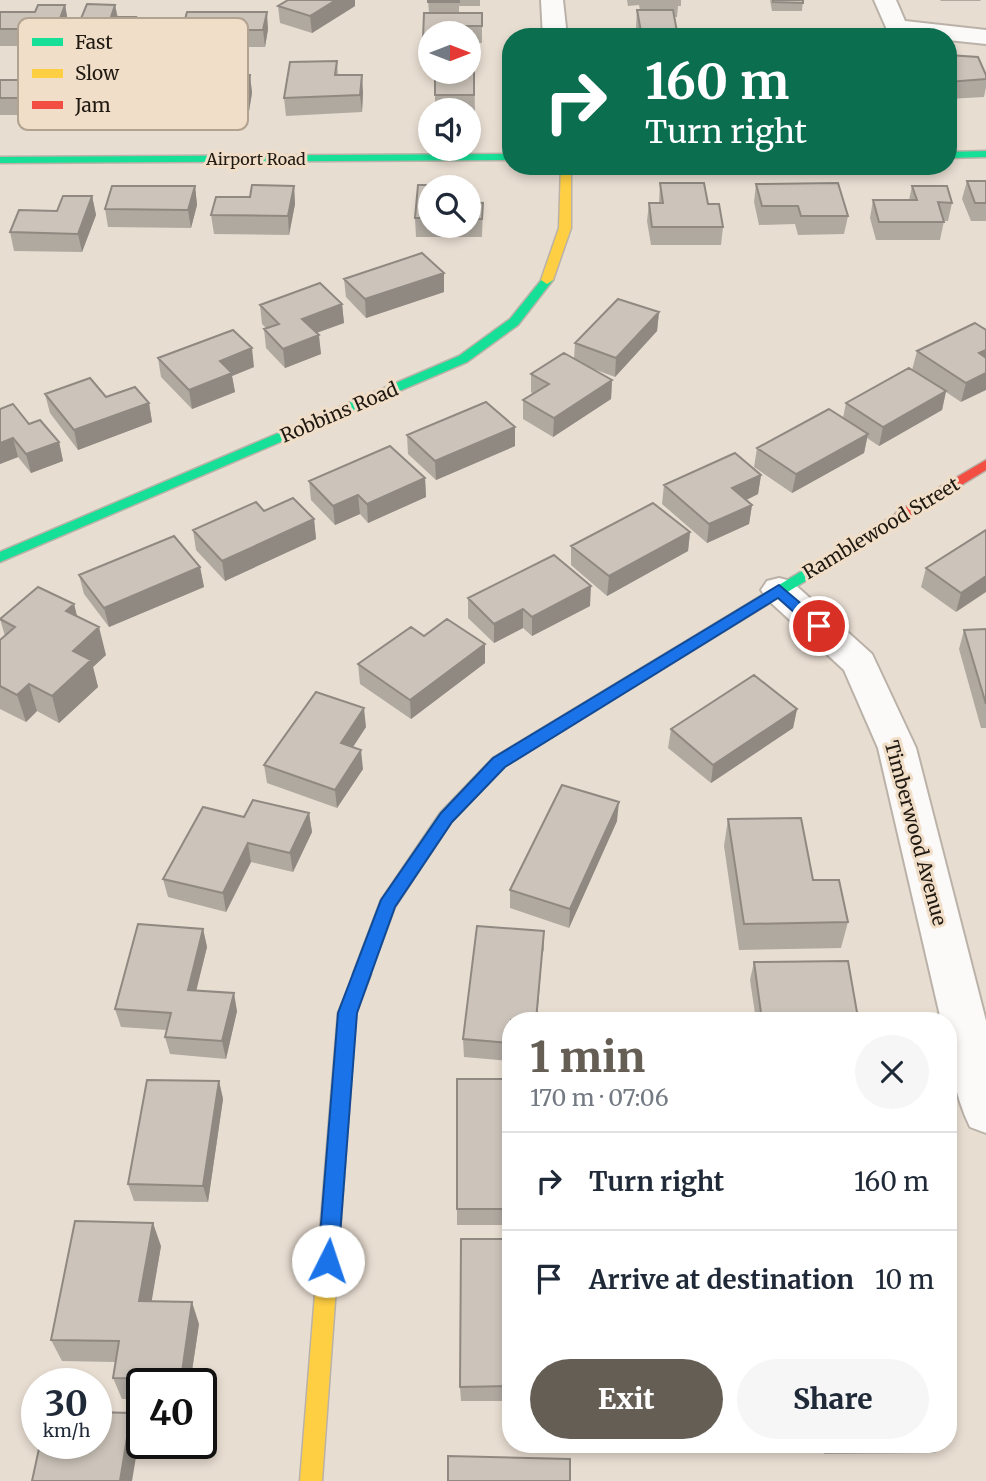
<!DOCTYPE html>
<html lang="en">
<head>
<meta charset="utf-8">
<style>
	:root { --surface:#fff; --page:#f6f6f7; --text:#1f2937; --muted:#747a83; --line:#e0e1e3; --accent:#655e54 }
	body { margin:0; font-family:Merriweather,serif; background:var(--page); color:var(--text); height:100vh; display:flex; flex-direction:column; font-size:26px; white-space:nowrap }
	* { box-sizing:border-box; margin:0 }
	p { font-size:23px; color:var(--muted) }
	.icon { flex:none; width:38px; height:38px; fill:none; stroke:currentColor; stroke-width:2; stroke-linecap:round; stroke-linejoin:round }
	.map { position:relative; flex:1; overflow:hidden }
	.panel { position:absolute; left:502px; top:1012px; width:455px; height:441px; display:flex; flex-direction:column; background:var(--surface); border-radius:28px; box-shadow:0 4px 10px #0003 }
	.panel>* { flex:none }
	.top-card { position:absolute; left:502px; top:28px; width:455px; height:147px; border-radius:28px; box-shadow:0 4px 10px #0003; background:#0b6e4f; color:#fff; overflow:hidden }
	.needle { width:46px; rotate:90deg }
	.fabs { position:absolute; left:418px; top:21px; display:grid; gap:14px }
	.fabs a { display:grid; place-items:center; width:63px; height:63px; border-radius:50%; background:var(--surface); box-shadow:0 4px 10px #0003; font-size:35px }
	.speed { position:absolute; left:21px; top:1368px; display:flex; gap:14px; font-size:35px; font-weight:700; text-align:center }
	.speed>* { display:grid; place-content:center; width:91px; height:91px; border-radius:50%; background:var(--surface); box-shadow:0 4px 10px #0003; line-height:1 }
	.speed small { font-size:18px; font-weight:400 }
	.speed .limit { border:4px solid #111; border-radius:10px; background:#fff; color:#111 }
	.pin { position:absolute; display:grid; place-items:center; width:60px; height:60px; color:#fff; margin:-30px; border:4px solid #fff; border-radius:50%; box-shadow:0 2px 7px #0007 }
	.me { position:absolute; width:77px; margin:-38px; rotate:4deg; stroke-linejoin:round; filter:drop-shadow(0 0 5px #0008) }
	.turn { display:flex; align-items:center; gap:24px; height:147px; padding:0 28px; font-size:32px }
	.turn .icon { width:91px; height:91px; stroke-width:2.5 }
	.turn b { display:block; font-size:49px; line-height:60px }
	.round { display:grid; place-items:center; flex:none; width:74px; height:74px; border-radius:37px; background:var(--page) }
	.headline { display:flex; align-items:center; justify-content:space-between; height:119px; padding:0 28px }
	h1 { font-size:42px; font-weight:800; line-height:52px; color:var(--accent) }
	.primary-button { display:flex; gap:14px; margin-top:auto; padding:14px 28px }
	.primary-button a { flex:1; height:80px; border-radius:42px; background:var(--accent); color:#fff; font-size:28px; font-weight:800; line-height:80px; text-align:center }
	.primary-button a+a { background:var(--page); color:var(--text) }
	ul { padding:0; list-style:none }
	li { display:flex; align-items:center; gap:21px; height:98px; padding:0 28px; border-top:2px solid var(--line) }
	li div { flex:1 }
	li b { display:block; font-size:26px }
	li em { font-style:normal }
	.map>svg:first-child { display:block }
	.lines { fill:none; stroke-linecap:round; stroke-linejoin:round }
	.street-casing { stroke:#bab2a8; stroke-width:4 }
	.fast-casing { stroke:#bab2a8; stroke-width:3 }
	.slow-casing { stroke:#bab2a8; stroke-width:3 }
	.jam-casing { stroke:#bab2a8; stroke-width:3 }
	.street { fill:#fcfaf8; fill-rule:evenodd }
	.fast { fill:#16e098; fill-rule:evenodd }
	.slow { fill:#ffcf43; fill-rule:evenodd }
	.jam { fill:#f24e42; fill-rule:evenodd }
	.wall { fill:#afa9a0 }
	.shaded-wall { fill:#8f8982 }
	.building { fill:#ccc4ba; stroke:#8f8982; stroke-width:2 }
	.route { fill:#1a73e8; stroke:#114b97; stroke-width:2 }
	.labels { text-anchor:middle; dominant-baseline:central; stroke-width:6; stroke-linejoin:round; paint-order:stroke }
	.far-street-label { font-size:16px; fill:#1f1911; stroke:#f1dec8 }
	.street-label { font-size:19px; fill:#1f1911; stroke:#f1dec8 }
	.key { fill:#f1dec8; stroke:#b2a391; stroke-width:2 }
	.key-label { font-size:19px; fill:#1f1911 }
</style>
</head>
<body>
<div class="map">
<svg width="986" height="1481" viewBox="0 0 986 1481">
	<rect width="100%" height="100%" fill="#e8ddd1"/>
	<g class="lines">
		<g class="street-casing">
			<path id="street" d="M541,0H563L567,37H543Z
				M874,0H896L905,21L986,30V44L948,40V37L888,32Z
				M779,578L791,581L872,654L916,748L986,1021V1133L970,1127C954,1094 948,1056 948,1020H941L878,748L844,670L767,599L761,590L767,581Z"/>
		</g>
		<g class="fast-casing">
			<path id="fast" d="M986,151V157L948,158V152Z
				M511,154V160L0,163V157Z
				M547,276L553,280L518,325L467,362L0,562V552L459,356L510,319L543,278Z
				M901,511L908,516L906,519L505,766L452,821L395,907L368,979L362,981L356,979L353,974L381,900L440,813L493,758Z"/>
		</g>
		<g class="slow-casing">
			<path id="slow" d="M561,166H571V228L553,280L547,284L541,280L559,228Z
				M331,1210L338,1212L341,1219L322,1481H300L321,1219L324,1212Z"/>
		</g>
		<g class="jam-casing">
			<path id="jam" d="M986,460V470L906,519H896L894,516L896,513Z
				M362,967L368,969L371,974L356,1013L341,1219L338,1226L331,1228L324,1226L321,1219L338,1013L356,969Z"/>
		</g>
		<use href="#street" class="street"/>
		<use href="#fast" class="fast"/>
		<use href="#slow" class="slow"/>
		<use href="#jam" class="jam"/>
	</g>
	<path class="wall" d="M288,0H355V6L312,33L280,23L278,6Z
		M428,0H480V6H459V13H482V43H469V33H430V56H423V39L429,13Z
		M627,0H681V6H678L677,17H674L678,37H638L636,27L637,10H640L639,5L628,6Z
		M770,0H803L802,11H772Z
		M940,0H981L980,1H941Z
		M65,5L68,22L59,46H0V12H35Z
		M115,5L118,17L139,34L133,51H79L75,33Z
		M268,29L265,47H226L225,52L206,53V47L185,48L182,30Z
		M948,55L986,75V87L984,97L948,99Z
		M474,58L475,113H469V110H435V95Z
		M337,61L338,75L363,92L362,112L286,116L284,98Z
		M140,75L143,92L138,110L61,116L58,98Z
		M250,75L252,93L249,111L175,112L172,94Z
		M0,80L38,97L31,115H0Z
		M967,181H986V221H971L962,199Z
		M660,183L708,204L723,227L721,245H651L647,221L649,203H659Z
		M756,184L848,216L844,234L798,235L795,224L759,225L754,202Z
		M195,186L197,205L191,228L108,227L105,209Z
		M294,186L295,204L289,235L214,234L211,215L250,197Z
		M912,186L952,203L948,221H944L940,240H876L870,218L873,200H909Z
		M430,187V226H469V202L483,203L482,237H416L415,218Z
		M92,196L96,215L82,252L14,251L10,232L57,211Z
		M444,273V292L366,318L346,297L344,279Z
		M342,304L344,323L317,333L321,354L285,368L266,348L264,329L266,328L262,324L260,305Z
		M659,312L657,331L615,377L591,368L612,380L611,399L553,437L523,419V400L533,394L531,392V374L574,359L575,343Z
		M986,330L961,402L946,392L942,410L879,446L867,438L864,453L792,493L754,467L757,448L843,418L846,403L912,370L917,351Z
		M158,358L254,367L232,376L235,392L192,409L161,377Z
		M45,394L106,397L149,403L152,422L78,450L50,413Z
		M0,409L29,424L59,442L63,461L31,473L18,457L0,464Z
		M515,427V446L436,480L408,454L407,435Z
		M761,475L758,494L746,500L752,505L749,524L707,543L662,504L664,485Z
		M425,478L426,497L368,523L360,514L335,525L311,500L309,481Z
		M264,511L314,519L316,539L225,581L196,550L193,530Z
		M986,530L956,612L921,587L926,568Z
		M690,532L688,551L607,596L571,565V546Z
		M200,567L204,587L109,627L84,594L79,575Z
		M468,598L590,606L532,636L523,628L494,643L468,618Z
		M74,604L77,617L106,655L93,667L98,687L59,723L37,711L26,722L0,709V640L5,636L0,619Z
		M986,629V728H981L959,649L964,630Z
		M424,636L485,644V663L411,719L360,684L358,664Z
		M797,709L793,728L711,783L668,748L671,729Z
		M366,727L353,747L363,769L337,808L267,783L264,765Z
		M309,813L312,832L293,872L251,862L226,912L168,897L163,879L244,817Z
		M728,819L813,880L848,922L841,948L739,950L724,846Z
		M617,821L569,928L510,908V890Z
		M203,929L207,947L196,990L237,1011L226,1059L170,1054L165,1037L167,1030L121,1027L115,1009Z
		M544,931V950L511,1020V1061L464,1057L463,1039Z
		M754,962L858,1018L857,1020H756L750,980Z
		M511,1079V1225H457V1209Z
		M219,1081L223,1099L208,1202L134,1201L128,1184Z
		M511,1239V1401H461L460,1387Z
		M161,1246L151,1301L199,1324L190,1384H142V1399H122L113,1378L115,1362L62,1361L51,1340Z
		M823,1444H940L935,1453L824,1454Z"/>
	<path class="shaded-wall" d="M336,0H355V6L312,33L310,16Z
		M65,5L68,22L59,46L56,29Z
		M115,5L118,22L114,34L111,17Z
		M267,12L268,29L265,47L263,30Z
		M136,17L139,34L133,51L130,34Z
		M224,30L226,47L225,52L223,35Z
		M140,75L143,92L138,110L135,92Z
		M250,75L252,93L249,111L247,93Z
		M362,75L363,92L362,112L360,95Z
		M34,80L38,97L31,115L27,98Z
		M195,186L197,205L191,228L188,210Z
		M294,186L295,204L289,235L288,216Z
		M92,196L96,215L82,252L78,234Z
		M444,273V292L366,318L365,299Z
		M342,304L344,323L304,337L302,319Z
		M659,312L657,331L615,377L616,358Z
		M319,335L321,354L285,368L283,349Z
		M252,348L254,367L232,376L235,392L192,409L189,390L220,361Z
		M986,350V367L979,353Z
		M986,373V390L961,402L966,383Z
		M612,380L611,399L553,437L554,418Z
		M946,391L942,410L879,446L883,427Z
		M149,403L152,422L78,450L74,430Z
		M515,427V446L436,480L435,461Z
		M868,434L864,453L792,493L796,474Z
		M13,438L18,457L0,464V443Z
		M59,442L63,461L31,473L26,454Z
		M761,475L758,494L730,508L732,488Z
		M425,478L426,497L368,523L367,504Z
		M358,495L360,514L335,525L333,506Z
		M752,505L749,524L707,543L709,524Z
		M314,519L316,539L225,581L222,561Z
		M690,532L688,551L607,596L609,576Z
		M200,567L204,587L109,627L104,608Z
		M986,576V592L956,612L961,593Z
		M591,586L590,606L532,636V617Z
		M74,604L81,632L66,611Z
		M523,609V628L494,643V624Z
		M99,627L106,655L93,667L98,687L59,723L52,696L73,651Z
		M485,644V663L411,719L410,700Z
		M29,684L37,711L26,722L17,695Z
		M364,708L366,727L343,762L341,743Z
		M797,709L793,728L711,783L713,765Z
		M361,750L363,769L337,808L335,790Z
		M619,802L617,821L569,928L570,909Z
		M309,813L312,832L293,872L290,853Z
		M248,843L251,862L226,912L223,893Z
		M203,929L207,947L192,1008L188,990Z
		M544,931L537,1020H536Z
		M234,993L237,1011L226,1059L222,1041Z
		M219,1081L223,1099L208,1202L203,1186Z
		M153,1223L161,1246L148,1323L139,1301Z
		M192,1302L199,1324L190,1384H182L181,1379Z
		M131,1413L140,1433L132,1481H120Z"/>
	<path class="building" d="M288,0H336L310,16L278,6Z
		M428,0H459V2H428Z
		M773,0H803V3L773,2Z
		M87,4L115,5L111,17H136L130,34L75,33Z
		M38,5H65L56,29H0V12H35Z
		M637,10H673L678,37H642Z
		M187,12H267L263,30H224L223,35H204L206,30H182Z
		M424,13H482V26H458V33H430V39H423Z
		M948,55L978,57L986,75V79L948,82Z
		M469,58H474V95H435V72H469Z
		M337,61L335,75H362L360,95L284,98L290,62Z
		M250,75L247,93L172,94L176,76Z
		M0,80H34L27,98H0Z
		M967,181H986V203H975Z
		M660,183H704L708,204H719L723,227H652L649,203H663Z
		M838,183L848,216H801L798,206H762L756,184Z
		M252,185L294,186L288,216L211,215L216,197H250Z
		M418,185H462V187H430V218H415Z
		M112,186H195L188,210L105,209Z
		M912,186H947L952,203L938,202L944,222H879L873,200H917Z
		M63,196H92L78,234L10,232L19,210L57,211Z
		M469,202L483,203L482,219H469Z
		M422,253L444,273L365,299L344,279Z
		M320,283L342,304L302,319L319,335L283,349L264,329L279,324L260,305Z
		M618,299L659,312L616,358L575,343Z
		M975,323L986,330V350L979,353L986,358V373L966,383L917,351Z
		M233,330L252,348L220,361L232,373L189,390L158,358Z
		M564,353L612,380L554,418L523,400L549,384L531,374Z
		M909,368L946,391L883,427L846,403Z
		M90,378L106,397L135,387L149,403L74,430L45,394Z
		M486,402L515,427L435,461L407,435Z
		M13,404L29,424L40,420L59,442L26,454L13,438L0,443V409Z
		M829,409L868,434L796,474L757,448Z
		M390,446L425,478L367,504L358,495L333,506L309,481Z
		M735,453L761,475L732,488L752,505L709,524L664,485Z
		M293,498L314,519L222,561L193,530L256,502L264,511Z
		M653,503L690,532L609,576L571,546Z
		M986,530V576L961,593L926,568Z
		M174,536L200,567L104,608L79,575Z
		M554,555L591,586L532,617L523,609L494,624L468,598Z
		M38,587L74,604L66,611L99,627L73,651L91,660L52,696L29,684L17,695L0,686V640L15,627L0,619Z
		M447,619L485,644L410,700L358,664L411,627L424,636Z
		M986,629V704L964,630Z
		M754,675L797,709L713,765L671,729Z
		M316,692L364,708L341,743L361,750L335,790L264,765Z
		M562,785L619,802L570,909L510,890Z
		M253,800L309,813L290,853L248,843L223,893L163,879L203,807L244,817Z
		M801,818L813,880H839L848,922L744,924L728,819Z
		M138,924L203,929L188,990L234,993L222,1041L165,1037L171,1013L115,1009Z
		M477,926L544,931L536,1020H511V1043L463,1039Z
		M848,961L858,1018H818L819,1020H762L754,962Z
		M457,1079H511V1209H457Z
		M147,1080L219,1081L203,1186L128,1184Z
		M75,1221L153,1223L139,1301L192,1302L181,1379L113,1378L119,1341L51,1340Z
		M461,1239H511V1386L460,1387Z
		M96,1412L131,1413L120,1481H32L40,1444H96Z
		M448,1456L570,1459V1481H448Z"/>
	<path class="route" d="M779,585L824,623V630H814L778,598L505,767L452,822L395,907L357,1013L338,1261L335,1268L328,1271L321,1268L318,1261L338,1013L381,900L441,813L493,758Z"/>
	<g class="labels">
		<g class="far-street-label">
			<text x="256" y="159">Airport Road</text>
		</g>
		<g class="street-label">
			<text transform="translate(339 412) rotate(-23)">Robbins Road</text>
			<text transform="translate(881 528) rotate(-31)">Ramblewood Street</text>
			<text transform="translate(916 833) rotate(75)">Timberwood Avenue</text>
		</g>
	</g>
	<rect x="18" y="18" width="230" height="112" rx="10" class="key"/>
	<rect x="32" y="38" width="31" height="8" fill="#16e098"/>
	<rect x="32" y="69" width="31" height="9" fill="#ffcf43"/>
	<rect x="32" y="101" width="31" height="8" fill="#f24e42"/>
	<g class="key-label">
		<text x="75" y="49">Fast</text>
		<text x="75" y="80">Slow</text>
		<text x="75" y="112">Jam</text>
	</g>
</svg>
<div class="fabs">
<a><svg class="needle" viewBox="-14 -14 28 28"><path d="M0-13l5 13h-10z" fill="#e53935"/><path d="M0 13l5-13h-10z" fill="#747a83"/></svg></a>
<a><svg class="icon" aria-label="sound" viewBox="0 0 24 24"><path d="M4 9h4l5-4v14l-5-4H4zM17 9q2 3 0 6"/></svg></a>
<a><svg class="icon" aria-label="search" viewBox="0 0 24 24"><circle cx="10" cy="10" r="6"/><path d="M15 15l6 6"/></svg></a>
</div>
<div class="speed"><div>30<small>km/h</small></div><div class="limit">40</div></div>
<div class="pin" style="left:819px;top:626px;background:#d93025"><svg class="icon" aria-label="arrive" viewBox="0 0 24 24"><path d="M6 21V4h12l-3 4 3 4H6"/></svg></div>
<svg class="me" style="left:328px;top:1261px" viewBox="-20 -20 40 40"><circle r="19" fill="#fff"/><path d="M0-13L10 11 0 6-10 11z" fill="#1a73e8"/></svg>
<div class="top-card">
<div class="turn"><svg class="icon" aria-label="right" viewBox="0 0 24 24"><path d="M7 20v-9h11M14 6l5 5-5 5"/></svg><div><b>160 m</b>Turn right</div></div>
</div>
<section class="panel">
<div class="headline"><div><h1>1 min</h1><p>170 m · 07:06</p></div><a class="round"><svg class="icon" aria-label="close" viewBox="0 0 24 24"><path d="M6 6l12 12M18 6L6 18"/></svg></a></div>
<ul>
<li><svg class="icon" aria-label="right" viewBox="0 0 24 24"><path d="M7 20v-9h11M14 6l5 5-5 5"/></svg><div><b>Turn right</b></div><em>160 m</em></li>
<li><svg class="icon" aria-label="arrive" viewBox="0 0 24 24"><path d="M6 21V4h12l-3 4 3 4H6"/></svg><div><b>Arrive at destination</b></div><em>10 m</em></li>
</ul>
<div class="primary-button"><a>Exit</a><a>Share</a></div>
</section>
</div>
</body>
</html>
